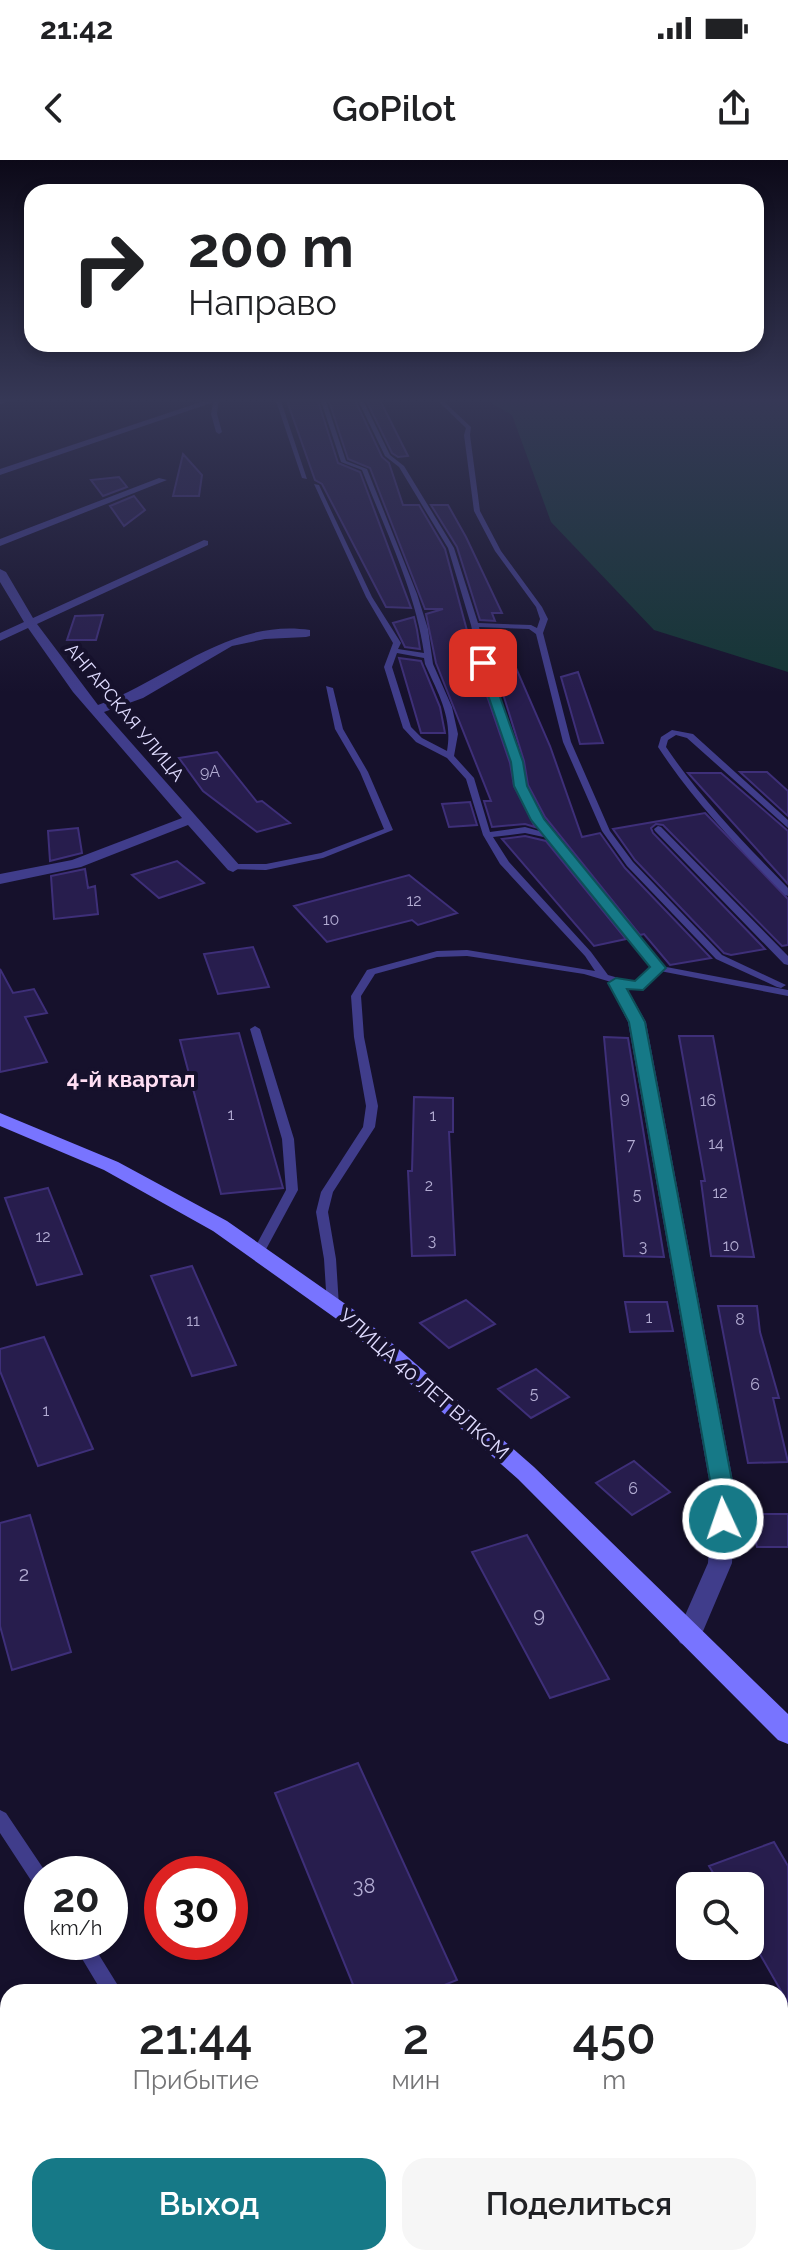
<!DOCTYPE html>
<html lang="ru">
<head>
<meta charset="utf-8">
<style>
	:root { --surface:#fff; --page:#f6f6f6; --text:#202124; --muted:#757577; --accent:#167987 }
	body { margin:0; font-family:Raleway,sans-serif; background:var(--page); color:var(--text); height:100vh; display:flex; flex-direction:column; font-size:30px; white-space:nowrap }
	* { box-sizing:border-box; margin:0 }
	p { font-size:26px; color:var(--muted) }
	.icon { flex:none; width:44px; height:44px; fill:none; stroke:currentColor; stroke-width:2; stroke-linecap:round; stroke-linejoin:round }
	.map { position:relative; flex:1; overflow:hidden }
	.side { position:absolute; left:0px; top:1824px; width:788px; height:282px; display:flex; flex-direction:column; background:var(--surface); border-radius:24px 24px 0 0; box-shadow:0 4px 12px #0003 }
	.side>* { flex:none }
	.top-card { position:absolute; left:24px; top:24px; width:740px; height:168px; border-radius:24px; box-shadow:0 4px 12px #0003; background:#fff; color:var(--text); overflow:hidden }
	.tools { position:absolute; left:676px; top:1712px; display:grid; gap:16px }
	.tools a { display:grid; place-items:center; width:88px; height:88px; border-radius:16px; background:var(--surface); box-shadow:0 4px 12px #0003; font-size:40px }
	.speed { position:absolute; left:24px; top:1696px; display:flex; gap:16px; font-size:40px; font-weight:700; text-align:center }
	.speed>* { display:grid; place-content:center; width:104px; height:104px; border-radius:50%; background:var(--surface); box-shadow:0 4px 12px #0003; line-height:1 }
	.speed small { font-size:20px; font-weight:400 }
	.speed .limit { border:12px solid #d22; background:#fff; color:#111 }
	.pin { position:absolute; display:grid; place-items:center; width:68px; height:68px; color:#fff; margin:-34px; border-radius:16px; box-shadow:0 4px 12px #0006 }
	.me { position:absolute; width:88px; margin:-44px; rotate:357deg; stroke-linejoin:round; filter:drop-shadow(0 0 6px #0008) }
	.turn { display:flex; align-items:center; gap:28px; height:168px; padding:0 32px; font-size:36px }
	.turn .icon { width:104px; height:104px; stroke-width:2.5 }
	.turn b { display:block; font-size:56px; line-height:68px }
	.eta { display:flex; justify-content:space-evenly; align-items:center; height:136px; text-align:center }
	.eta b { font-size:48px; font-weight:600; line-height:56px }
	.action { display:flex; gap:16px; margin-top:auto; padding:16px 32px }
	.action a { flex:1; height:92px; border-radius:24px; background:var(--accent); color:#fff; font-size:32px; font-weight:600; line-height:92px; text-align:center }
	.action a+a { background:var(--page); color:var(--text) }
	.status { display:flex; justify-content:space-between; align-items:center; height:56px; padding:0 40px; background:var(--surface); direction:ltr }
	.status svg { height:22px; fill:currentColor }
	header { display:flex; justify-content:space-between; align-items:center; height:104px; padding:0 32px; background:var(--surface); font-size:36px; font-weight:600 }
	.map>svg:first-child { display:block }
	.green { fill:#143635 }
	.building { fill:#271d4d; stroke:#3e2f79; stroke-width:2 }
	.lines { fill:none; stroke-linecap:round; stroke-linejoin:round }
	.lane { fill:#403d8b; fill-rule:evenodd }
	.street { fill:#403d8b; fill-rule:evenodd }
	.secondary { fill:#7874ff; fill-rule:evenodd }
	.route { fill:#167987; stroke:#0e4f58; stroke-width:2 }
	.labels { text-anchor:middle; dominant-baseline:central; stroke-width:8; stroke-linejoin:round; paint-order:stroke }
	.number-label { font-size:16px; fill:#b2acd2 }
	.far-street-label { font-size:18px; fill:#e0dcff; stroke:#16112c }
	.street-label { font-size:20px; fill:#e0dcff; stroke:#16112c }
	.near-number-label { font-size:20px; fill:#b2acd2 }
	.neighbourhood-label { font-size:22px; font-weight:bold; fill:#ffdef3; stroke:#16112c }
</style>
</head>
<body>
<div class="status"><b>21:42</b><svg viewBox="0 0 49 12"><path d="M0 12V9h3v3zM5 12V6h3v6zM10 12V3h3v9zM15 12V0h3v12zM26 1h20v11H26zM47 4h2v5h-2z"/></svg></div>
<header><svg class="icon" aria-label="back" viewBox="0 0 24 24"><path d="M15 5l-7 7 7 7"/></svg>GoPilot<svg class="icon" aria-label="share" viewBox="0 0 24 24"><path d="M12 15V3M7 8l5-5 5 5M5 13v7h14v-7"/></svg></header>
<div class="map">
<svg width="788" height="2105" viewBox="0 0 788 2105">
	<rect width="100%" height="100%" fill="#16112c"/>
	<path class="green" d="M482,238H788V512L654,470L551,362L512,255Z"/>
	<path class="building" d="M286,238H317L338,303L360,312L411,448L386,447L322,324L315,320Z
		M328,238H354L382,297L389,303L403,345H419L445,389L476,504L510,603L514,626L535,667L525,664L492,667L484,641H491L436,503L426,454L443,449H425L370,308L348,299Z
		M365,238H379L408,296L398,297L392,293Z
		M183,294L202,315L199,336H173Z
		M119,317L127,327L103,336L91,320Z
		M134,336L145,350L124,366L110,346Z
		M431,345H448L466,377L502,453H492L495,461L480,460L457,387Z
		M103,455L96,480H67L75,456Z
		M414,457L417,470L420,489L405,487L393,463Z
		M483,470L500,471L550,586L582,677L600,673L625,708L711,798L670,805L644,774L640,775L545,657L528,625L524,601Z
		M399,498L421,501L440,547L445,573H421Z
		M578,512L603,583L580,584L561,517Z
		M217,592L257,642L262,641L290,663L257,672L203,631L179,598Z
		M740,612H767L788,631V656Z
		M688,613H721L788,671V724Z
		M470,642L477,665L449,667L442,644Z
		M705,653L788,739V785L782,786L663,665L656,664L651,668L653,673L765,789L731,795L724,793L635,700L613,669Z
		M78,668L82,693L50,701L48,671Z
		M525,676L546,681L626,779L594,786L502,679Z
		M177,701L204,723L159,738L132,715Z
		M85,709L88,728L95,726L98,754L54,759L51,716Z
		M409,715L457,753L418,765L412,760L327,782L294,746Z
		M253,787L269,827L218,834L204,794Z
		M0,809L13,833L34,829L47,853L25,857L47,902L0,912Z
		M239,873L283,1028L221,1034L180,880Z
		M679,876H713L754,1097L711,1096L701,1021H705Z
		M604,877L628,878L664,1097L624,1096Z
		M414,937L453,938V972H449L455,1095L412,1096L408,1011H412Z
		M48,1028L82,1114L37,1125L5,1038Z
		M192,1106L236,1205L192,1216L151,1116Z
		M466,1140L495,1164L449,1188L420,1163Z
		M625,1142H667L673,1171L630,1172Z
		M718,1146H757L760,1172L779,1238H773L788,1302L748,1303Z
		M44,1177L93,1289L38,1306L0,1211V1189Z
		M536,1209L569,1237L531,1258L498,1229Z
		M634,1301L670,1332L632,1355L596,1323Z
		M749,1354H788V1387H757Z
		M30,1355L71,1492L12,1510L0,1466V1363Z
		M527,1375L609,1519L550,1538L472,1392Z
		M358,1603L457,1820L427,1832H356L275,1633Z
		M774,1682L788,1706V1843L750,1777V1726H721L709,1706Z"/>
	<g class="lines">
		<path class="lane" d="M214,238H219L217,254L222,272L219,274L216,272L211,254Z
			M275,238H280L307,319L302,318Z
			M320,238H325L346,301L367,309L417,434L428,469L433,504L452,547L458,574L454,596L474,618L490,672L525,667L543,672L534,660L517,626L513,602L479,503L471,465L448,388L399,307L385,296L357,238H362L390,295L404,306L454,388L478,463L531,465L537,468L540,459L536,447L495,391L474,351L464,275L466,268L435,238H440L471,267L470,275L480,351L501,391L542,447L548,459L543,473L571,582L610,671L633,702L722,795L786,825L781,828L777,827L716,799L627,706L602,671L563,582L536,474L529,469L479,467L487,503L521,602L525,626L542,659L661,806L788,830V836L660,811L642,829L638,830L584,814L467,796L437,797L375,814L361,836L364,877L378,946L375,967L333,1032L328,1052L336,1099L339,1146L333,1150L327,1146L324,1099L316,1052L321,1032L363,967L366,946L354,877L351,836L367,810L437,791L467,790L595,811L585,796L500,704L483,675L466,619L447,598L416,582L403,568L384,507L393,483L366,437L314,324L319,325L372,437L401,483L398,489L424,493C415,429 385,370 362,310L341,302ZM397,493L424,498L425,504C438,533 453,558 447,591L422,578L411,567L392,507ZM525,673L548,678L653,808L636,823L608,815L591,792L509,702L493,677Z
			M326,526L333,528L343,569L368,612L393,670L323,698L266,710L230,709V705L233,704H266L321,693L384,669L360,612L335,569Z
			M672,570L693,574L788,660V668L687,578L676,575L668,580L666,587C701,639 744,683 788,728V736L785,735C739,688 694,642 658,587L661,577Z
			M658,666L661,667L788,796V805L784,804L655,671L654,669Z
			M255,866L260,869L294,979L298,1030L264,1093L258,1097L252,1093L286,1030L282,979L250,869Z
			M0,1650L6,1653L47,1714H42V1730L36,1728L0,1673Z
			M72,1782H91L122,1832H102Z
			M236,2098H257L259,2105H239Z"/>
		<path class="street" d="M0,238H19L0,244Z
			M213,238L220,240L0,315V309Z
			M159,318L167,320L0,386V379Z
			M204,380L208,381V385L37,464L98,545C168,519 231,458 310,470V476L306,477L265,479L232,486L143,538L104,552L241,707L233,712L228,710L188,665L81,707L0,724V714L72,700L182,658L73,532L28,468L0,481V473L24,462L0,422V409L6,412L33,458Z
			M616,818L624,823L646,862L736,1337L732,1403L698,1483L689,1487L680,1483L676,1476L708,1403L712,1337L628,862L608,823Z"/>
		<path class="secondary" d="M0,953L118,1002L227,1061L354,1150L534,1307L788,1554V1584L778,1580L518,1319L338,1160L213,1071L104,1010L0,966Z"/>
	</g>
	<linearGradient id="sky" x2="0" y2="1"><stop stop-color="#0c0918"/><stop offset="0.45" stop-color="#363856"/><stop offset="1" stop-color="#363856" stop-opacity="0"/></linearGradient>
	<rect width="788" height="533" fill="url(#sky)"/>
	<path class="route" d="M483,499L488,503L523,602L527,626L544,659L666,808L643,830L627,829L645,862L735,1337L734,1359L723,1367L712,1359L713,1337L629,862L608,823L616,818L635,821L650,807L531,660L514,626L511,602L477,503Z"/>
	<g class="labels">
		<g class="number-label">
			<text x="210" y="611">9А</text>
			<text x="414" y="740">12</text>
			<text x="331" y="759">10</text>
			<text x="625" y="937">9</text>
			<text x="708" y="940">16</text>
			<text x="231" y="954">1</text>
			<text x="433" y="955">1</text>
			<text x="716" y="983">14</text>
			<text x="631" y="984">7</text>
			<text x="429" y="1025">2</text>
			<text x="720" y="1032">12</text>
			<text x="637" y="1034">5</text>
			<text x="43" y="1076">12</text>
			<text x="432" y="1080">3</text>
			<text x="731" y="1085">10</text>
			<text x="643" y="1086">3</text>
			<text x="649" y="1157">1</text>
			<text x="740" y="1159">8</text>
			<text x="193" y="1160">11</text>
			<text x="755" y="1224">6</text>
			<text x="534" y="1233">5</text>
			<text x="46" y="1250">1</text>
			<text x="633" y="1328">6</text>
		</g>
		<g class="far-street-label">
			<text transform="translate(125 552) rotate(50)">АНГАРСКАЯ УЛИЦА</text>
		</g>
		<g class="street-label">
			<text transform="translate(424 1224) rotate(41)">УЛИЦА 40 ЛЕТ ВЛКСМ</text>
		</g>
		<g class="near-number-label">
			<text x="24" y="1414">2</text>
			<text x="539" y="1455">9</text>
			<text x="364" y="1726">38</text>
		</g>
		<g class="neighbourhood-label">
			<text x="131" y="919">4-й квартал</text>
		</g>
	</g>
</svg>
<div class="tools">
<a><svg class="icon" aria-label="search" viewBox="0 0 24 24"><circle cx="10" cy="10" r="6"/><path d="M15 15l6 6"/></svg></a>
</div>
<div class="speed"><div>20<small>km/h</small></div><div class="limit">30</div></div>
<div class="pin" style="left:483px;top:503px;background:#d93025"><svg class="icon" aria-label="arrive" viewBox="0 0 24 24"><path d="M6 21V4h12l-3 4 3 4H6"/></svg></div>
<svg class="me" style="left:723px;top:1359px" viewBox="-20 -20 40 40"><circle r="17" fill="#167987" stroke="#fff" stroke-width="3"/><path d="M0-11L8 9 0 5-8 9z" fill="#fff"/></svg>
<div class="top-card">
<div class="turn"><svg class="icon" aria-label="right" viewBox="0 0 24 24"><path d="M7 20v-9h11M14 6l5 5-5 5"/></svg><div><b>200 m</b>Направо</div></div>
</div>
<section class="side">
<div class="eta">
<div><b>21:44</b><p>Прибытие</p></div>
<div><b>2</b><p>мин</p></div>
<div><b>450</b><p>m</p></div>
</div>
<div class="action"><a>Выход</a><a>Поделиться</a></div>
</section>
</div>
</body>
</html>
